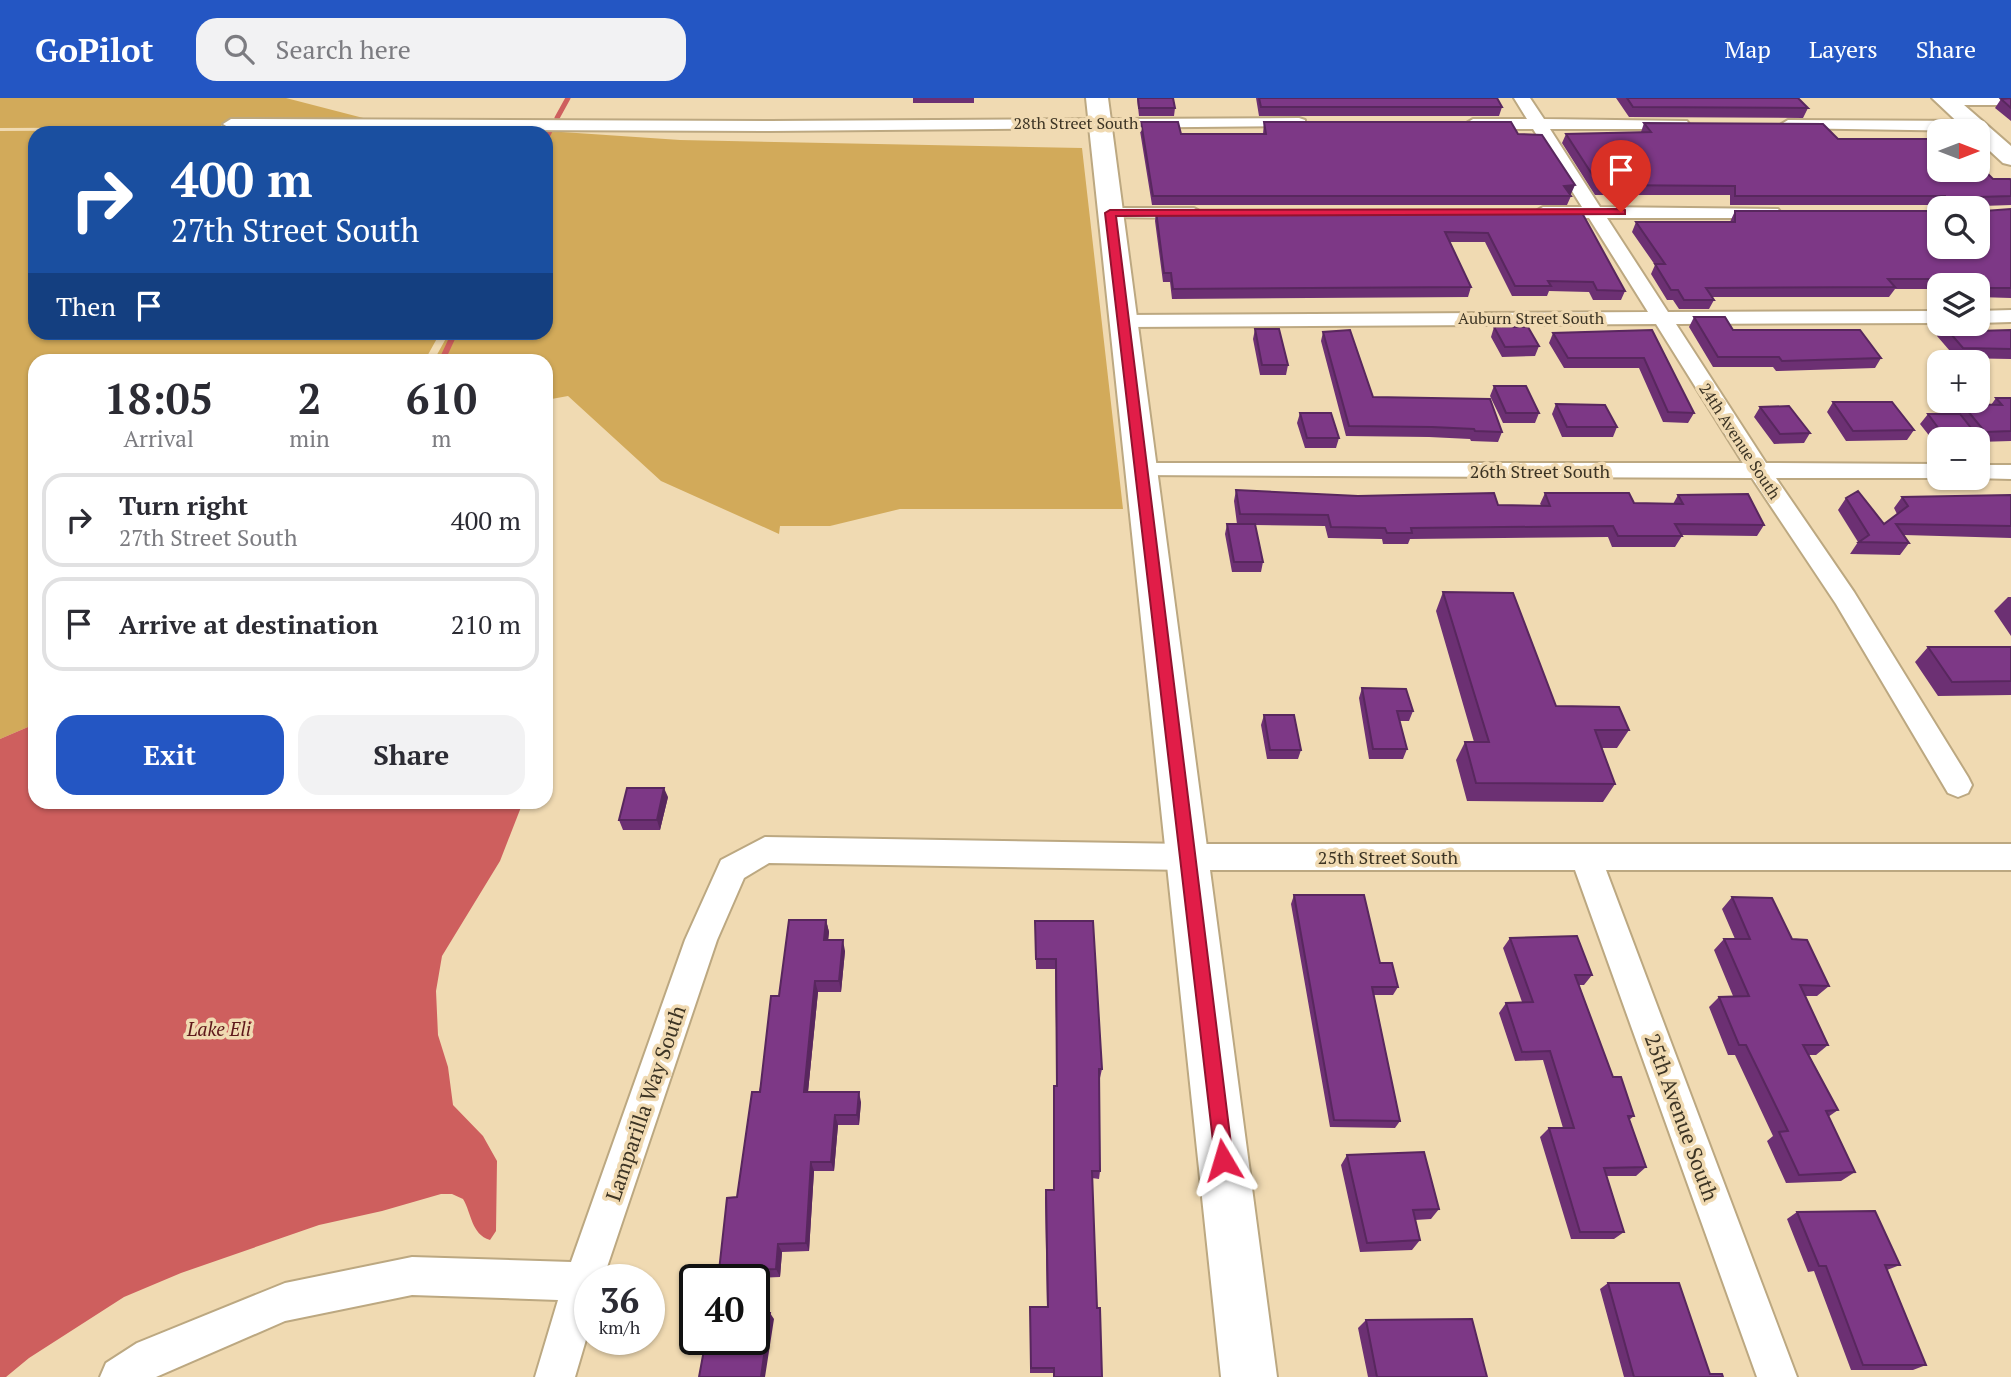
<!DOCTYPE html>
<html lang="en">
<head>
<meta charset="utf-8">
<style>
	:root { --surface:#fff; --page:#f2f2f3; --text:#2b2b33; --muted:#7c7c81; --line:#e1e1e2; --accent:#2456c3 }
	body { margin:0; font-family:"PT Serif",serif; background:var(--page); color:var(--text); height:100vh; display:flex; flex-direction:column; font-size:26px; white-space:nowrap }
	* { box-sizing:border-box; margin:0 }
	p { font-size:23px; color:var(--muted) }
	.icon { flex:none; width:38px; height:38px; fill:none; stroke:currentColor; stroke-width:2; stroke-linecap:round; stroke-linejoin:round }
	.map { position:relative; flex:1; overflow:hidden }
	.panel { position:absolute; left:28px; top:256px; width:525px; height:455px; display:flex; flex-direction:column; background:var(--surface); border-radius:21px; box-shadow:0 2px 5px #0004 }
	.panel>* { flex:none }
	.guide { position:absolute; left:28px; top:28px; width:525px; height:214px; border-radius:21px; box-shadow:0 2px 5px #0004; background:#1a4fa0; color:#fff; overflow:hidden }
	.needle { width:46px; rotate:90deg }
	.buttons { position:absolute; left:1927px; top:21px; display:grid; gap:14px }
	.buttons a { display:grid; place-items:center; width:63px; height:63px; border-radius:14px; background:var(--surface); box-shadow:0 2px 5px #0004; font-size:35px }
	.speed { position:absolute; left:574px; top:1166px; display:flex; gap:14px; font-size:35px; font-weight:700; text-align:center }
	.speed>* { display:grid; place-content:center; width:91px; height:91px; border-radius:50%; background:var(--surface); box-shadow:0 2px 5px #0004; line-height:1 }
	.speed small { font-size:18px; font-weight:400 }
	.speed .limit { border:4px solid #111; border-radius:10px; background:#fff; color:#111 }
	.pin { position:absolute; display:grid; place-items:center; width:60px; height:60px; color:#fff; margin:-72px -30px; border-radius:50% 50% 50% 0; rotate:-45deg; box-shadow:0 0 7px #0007 }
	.pin .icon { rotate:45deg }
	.me { position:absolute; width:77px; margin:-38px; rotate:353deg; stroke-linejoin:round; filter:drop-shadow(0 0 5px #0008) }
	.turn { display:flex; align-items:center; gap:24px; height:147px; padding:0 28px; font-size:32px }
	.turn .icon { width:91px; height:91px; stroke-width:2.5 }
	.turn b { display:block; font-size:49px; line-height:60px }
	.then { display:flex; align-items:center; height:66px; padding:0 28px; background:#0003; gap:14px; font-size:26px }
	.eta { display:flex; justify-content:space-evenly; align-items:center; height:119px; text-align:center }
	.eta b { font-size:42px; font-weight:600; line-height:49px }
	.cta { display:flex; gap:14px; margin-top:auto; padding:14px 28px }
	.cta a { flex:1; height:80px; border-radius:21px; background:var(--accent); color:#fff; font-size:28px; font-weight:600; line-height:80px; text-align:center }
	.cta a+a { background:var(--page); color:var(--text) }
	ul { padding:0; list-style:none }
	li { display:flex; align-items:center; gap:21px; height:94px; margin:0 14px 10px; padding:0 14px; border:4px solid var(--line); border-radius:21px }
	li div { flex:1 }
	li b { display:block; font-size:26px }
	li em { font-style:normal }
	header { display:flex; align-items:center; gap:42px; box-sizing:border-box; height:98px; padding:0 35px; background:var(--accent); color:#fff }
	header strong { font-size:33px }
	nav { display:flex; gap:38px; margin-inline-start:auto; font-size:24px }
	.search { width:490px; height:63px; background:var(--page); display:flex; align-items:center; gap:18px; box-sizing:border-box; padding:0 24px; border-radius:21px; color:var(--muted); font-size:26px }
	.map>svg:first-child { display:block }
	.green { fill:#d2aa5a }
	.water { fill:#ce5f5e }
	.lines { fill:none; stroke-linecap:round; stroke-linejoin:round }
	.stream-far1 { stroke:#ce5f5e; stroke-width:5 }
	.stream { stroke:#ce5f5e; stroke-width:6 }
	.street-casing { stroke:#bca881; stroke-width:4 }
	.secondary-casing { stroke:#bca881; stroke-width:4 }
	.street { fill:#fff; fill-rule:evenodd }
	.secondary { fill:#fff; fill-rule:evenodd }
	.wall { fill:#6c3073 }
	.shaded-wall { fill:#58275e }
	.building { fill:#7d3886; stroke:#58275e; stroke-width:2 }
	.route { fill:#e11d48; stroke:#92132f; stroke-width:2 }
	.labels { text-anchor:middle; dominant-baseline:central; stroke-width:7; stroke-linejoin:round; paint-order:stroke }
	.far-street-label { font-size:16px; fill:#3c3424; stroke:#f0dab2 }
	.street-label { font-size:18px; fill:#3c3424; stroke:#f0dab2 }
	.water-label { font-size:19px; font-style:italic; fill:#5e171a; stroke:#f0dab2 }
	.near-street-label { font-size:21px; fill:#3c3424; stroke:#f0dab2 }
</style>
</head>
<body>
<header>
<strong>GoPilot</strong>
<div class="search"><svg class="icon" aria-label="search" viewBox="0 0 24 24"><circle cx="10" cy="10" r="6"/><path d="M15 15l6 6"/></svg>Search here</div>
<nav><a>Map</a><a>Layers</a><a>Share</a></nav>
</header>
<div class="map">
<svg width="2011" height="1279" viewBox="0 0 2011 1279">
	<rect width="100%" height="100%" fill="#f0dab2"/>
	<path class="green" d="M0,0H286L371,22L226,23L220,29L0,30Z
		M541,30L539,35H35V234L440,235L425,262H35V626L0,641V33Z
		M547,33L680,42L1082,50L1123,411H900L830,428H780L779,436L661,383L568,298L546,302V262H434L449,235L546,234Z"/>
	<path class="water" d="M35,626V704H523L500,763L442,858L436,893L438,937L448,969L453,1007L483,1038L497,1063L496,1133L490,1142C471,1136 472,1116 463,1101L452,1096H441L382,1113L319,1127L181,1175L124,1199L29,1260L6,1279H0V641Z"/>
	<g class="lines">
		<path class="stream-far1" d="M557,20L568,0
			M546,41L551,31"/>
		<path class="stream" d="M442,262L455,234"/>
		<g class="street-casing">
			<path id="street" d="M1514,0H1530L1544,21L1687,23L1689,26L1681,31H1550L1600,109L1778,111L1781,115L1778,119L1772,120H1607L1668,214L1939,213V225L1676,226L1766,365L1939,366V380H1776L1854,494L1968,679L1972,687L1968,695L1958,699L1948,695L1836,506L1752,380L1133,377L1130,372L1133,367L1141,365H1743L1656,226L1123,229L1113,223L1123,217L1648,214L1589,120L1543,119L1534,114L1543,109H1582L1533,31H1473L1465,26L1473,21H1527Z
				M1938,0H2011V7H1945L1939,5Z
				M1299,20L1305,22V28L770,33L231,31L223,26L231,21L770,23Z
				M1788,22L1974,23L1982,28L1974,33L1782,30L1780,27Z
				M1110,110H1194L1203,115L1194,120L1104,119L1101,115L1104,111Z
				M2011,212V224L1978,225V213Z
				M1978,367H2011V381L1972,380H1978Z
				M765,739L1187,746H2011V772H1606L1797,1279H1757L1575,772H1187L769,765L744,780L717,842L603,1181H590V1228L575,1279H535L558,1202L412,1197L285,1223L156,1279H100L106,1265L137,1245L285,1185L412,1159L571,1164L685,842L717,771L721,762Z"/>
		</g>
		<g class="secondary-casing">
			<path id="secondary" d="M1086,0H1108L1277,1279H1221Z
				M1932,0H1956L2011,48V67L2003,65L1978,42V33H1967Z"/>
		</g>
		<use href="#street" class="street"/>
		<use href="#secondary" class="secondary"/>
	</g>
	<path class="wall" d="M913,0H974V5H913Z
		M1137,0H1173L1175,10L1174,18H1139Z
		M1256,0H1497L1502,9L1499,18H1259Z
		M1616,0H1798L1808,10L1803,20L1629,19Z
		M2011,0V23L1995,10L2001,1Z
		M1141,24L1181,36H1263L1264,24L1518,36L1571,96L1570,97L1571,98L1567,107H1152L1140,33Z
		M1644,25L1838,41L1993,81L2011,82V107L1982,108L1984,113L2011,111V200L1978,199V187H1939V191H1895L1889,199H1712L1714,202L1709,211H1679L1673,202H1667L1651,176L1655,167L1632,134L1636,124H1730L1735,113H1939L1978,110H1940L1939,107H1730V97H1595L1562,45L1566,36L1641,34Z
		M1156,113H1581L1625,193L1621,202H1593L1589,194L1549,193L1547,198H1512L1485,144H1450L1471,189L1468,199L1172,201L1170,184H1163L1155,123Z
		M1694,219L1733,232L1881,260L1875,270L1776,273L1773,269H1713L1689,229Z
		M1944,228L1977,233L2011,232V261L1956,260L1937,238Z
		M1494,229L1539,248L1535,258L1502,259L1491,239Z
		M1255,231L1288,267L1286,277H1260L1253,241Z
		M1652,232L1694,315L1688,325L1663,324L1639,270H1564L1549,245L1553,235Z
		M1323,234L1373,299L1502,334L1498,344L1471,343L1470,341L1429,339L1346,338L1321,243Z
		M1494,288L1539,315L1535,325H1503L1490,298Z
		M1996,300H2011V343L1978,344V341H1975L1972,338L1970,341H1939V345H1935L1920,326L1928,316H1955L1962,306L1991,307Z
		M1833,304L1914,332L1907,342L1846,343L1827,314Z
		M1556,306L1617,329L1613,339H1562L1552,316Z
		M1760,309L1810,335L1804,345L1774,346L1754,319Z
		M1300,315L1339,340L1336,350H1305L1297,325Z
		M1236,392L1498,407H1541L1540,406L1545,395L1634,405L1673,406L1678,397L1764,427L1757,438L1681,437L1682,438L1675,449H1612L1608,439L1410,441L1408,446H1383L1382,441L1328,440L1325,428L1255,427L1263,464L1261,474H1232L1225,436L1227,426H1237L1234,403Z
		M2011,397V440L1904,437L1909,445L1900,457L1850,456L1858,444L1838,412L1846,400L1884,426L1897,416L1894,410L1902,399Z
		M1443,494L1556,608L1629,632L1617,650H1602L1615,686L1603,704L1467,703L1456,662L1465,644H1474L1436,513Z
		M2008,499H2011V538L1994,513Z
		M1928,549H2011V597L1938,598L1915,564Z
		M1362,590L1413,613L1409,623H1399L1407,651L1403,661H1369L1359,600Z
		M1264,617L1301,652L1298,661H1267L1261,627Z
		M668,699L660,732H623L619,722Z
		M1294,797L1380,865L1398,889L1393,897H1374L1400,1023L1395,1030L1330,1029L1291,806Z
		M1732,799L1792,841L1829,888L1817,898H1805L1828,947L1816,957H1809L1838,1012L1828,1019L1855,1074L1841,1083L1786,1085L1767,1043L1773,1038L1735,957H1728L1709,909L1719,899L1733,898L1714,852L1724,841H1735L1722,811Z
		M826,822L829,834L828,842L845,853L841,894H818L808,994L861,1004L859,1027H838L834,1073H814L809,1153L782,1154L780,1179L724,1181L719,1173L737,1099L779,898Z
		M1035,823H1093L1102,971L1100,980H1099L1100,1073L1099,1081L1092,1080L1097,1210L1102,1279H1053V1275H1030V1215L1047,1209L1045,1100L1046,1092H1053L1054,997V988H1057L1055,871H1036Z
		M1510,840L1592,877L1584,887H1579L1613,979L1634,1018L1629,1022L1646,1069L1636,1078H1606L1624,1134L1614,1141H1571L1540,1039L1549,1030H1563L1543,962L1515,963L1499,915L1506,905L1522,904L1503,850Z
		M1347,1057L1439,1111L1431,1121L1415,1122L1420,1142L1412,1152L1360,1154L1341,1067Z
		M1797,1114L1900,1167L1887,1172L1926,1267L1913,1272H1851L1814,1173L1808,1174L1787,1121Z
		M1608,1185L1710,1276L1723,1279H1624L1600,1191Z
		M1366,1222L1487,1279H1368L1358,1230Z"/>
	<path class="shaded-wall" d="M1575,87L1571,96L1561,98L1564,88Z
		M664,690L668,699L660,732L657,722Z
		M826,822L829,834L827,853L824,842Z
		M843,842L845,853L841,894L839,883Z
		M815,883L818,894L807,1004L804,994Z
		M859,994L861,1004L859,1027L857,1017Z
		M835,1017L838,1027L834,1073L831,1064Z
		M811,1064L814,1073L809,1153L806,1145Z
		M778,1146L782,1154L780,1179L776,1171Z
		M770,1215L774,1221L765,1279H761Z"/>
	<path class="building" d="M1138,0H1173L1175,10H1139Z
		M1259,0H1497L1502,9H1261Z
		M1627,0H1798L1808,10L1633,9Z
		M2011,0V10L2001,1Z
		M1141,24H1178L1181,36H1266L1264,24H1511L1518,36L1542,37L1575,87L1564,88L1571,98H1153Z
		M1644,25L1823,26L1838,41H1939V72H1978V66L1993,81H2010L2011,82V98L1979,99L1984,113L2011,111V190H1978V187H1951L1945,181H1888L1895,189L1706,190L1714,202H1684L1678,192H1671L1655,166H1665L1636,124H1735V113H1939V149H1978V110H1947L1945,98H1735V88L1599,87L1566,36L1651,34Z
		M1156,113H1581L1625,193L1597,192L1593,184L1548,183L1551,188H1515L1488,135L1445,134L1471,189L1173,191L1171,175H1164Z
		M1694,219H1725L1733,232H1860L1881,260L1782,263L1779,259H1718Z
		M1944,228H1972L1977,233L2011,232V251L1963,250Z
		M1494,229H1528L1539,248L1505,249Z
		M1255,231H1279L1288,267H1262Z
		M1350,232L1373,299L1490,301L1502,334L1475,333L1474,331L1432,329L1349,328L1323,234Z
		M1652,232L1694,315L1668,314L1644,260H1568L1553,235Z
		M1494,288H1526L1539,315H1506Z
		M1996,300H2011V333L1985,334L1962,306L2002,307Z
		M1833,304H1892L1914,332L1853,333Z
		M1556,306L1605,307L1617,329H1567Z
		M1789,308L1810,335L1780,336L1760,309Z
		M1300,315H1331L1339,340H1307Z
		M1928,316H1960L1975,335H1942Z
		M1236,392L1358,398L1494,395L1498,407L1550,408L1545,395H1629L1634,405L1683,406L1678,397L1748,396L1764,427L1675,426L1682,438H1618L1613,428L1411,430L1412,435H1387L1385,430L1331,429L1328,417L1240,416Z
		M1858,393L1884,426L1908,408L1902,399L2011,397V428L1896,426L1909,445L1859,444L1869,437L1846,400Z
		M1227,426H1255L1263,464H1234Z
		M1443,494L1513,495L1556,608L1619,609L1629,632H1595L1615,686L1476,685L1465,644H1489Z
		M1928,549H2011V583L1952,584Z
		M1362,590L1406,591L1413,613H1397L1407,651H1373Z
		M1264,617H1294L1301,652H1270Z
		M627,690H664L657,722H619Z
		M1294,797H1364L1380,865H1392L1398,889H1372L1400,1023L1334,1022Z
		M1732,799L1772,800L1792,841L1807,842L1829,888L1800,887L1828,947H1803L1838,1012L1826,1013L1855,1074L1799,1077L1779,1034L1788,1033L1746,947H1739L1719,899L1749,898L1724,841H1750Z
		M789,822H826L824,842H843L839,883H815L804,994H859L857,1017H835L831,1064H811L806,1145L778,1146L776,1171L719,1173L727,1100L737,1099L752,994H760L771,898H779Z
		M1035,823H1093L1102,971H1099L1100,1073H1092L1097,1210H1100L1102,1279H1054V1270H1031L1030,1209H1048L1046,1092H1054V988H1057L1056,861H1036Z
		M1577,838L1592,877H1575L1613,979H1621L1634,1018H1628L1646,1069L1604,1070L1624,1134H1580L1549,1030H1574L1550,953L1522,954L1506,905L1533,904L1510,840Z
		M1424,1054L1439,1111L1413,1112L1420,1142L1367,1145L1347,1057Z
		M1875,1113L1900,1167H1885L1926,1267H1863L1826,1168H1819L1797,1114Z
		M1608,1185H1679L1710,1276H1722L1723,1279H1634Z
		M754,1215H770L761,1279H699L706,1241H754Z
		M1472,1221L1487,1279H1377L1366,1222Z"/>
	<path class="route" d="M1621,111L1625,112V116L1116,118L1233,1062L1230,1069L1223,1072L1216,1069L1105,115L1110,112Z"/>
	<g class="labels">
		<g class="far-street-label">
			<text x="1076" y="25">28th Street South</text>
			<text x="1531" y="220">Auburn Street South</text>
			<text transform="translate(1740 343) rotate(57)">24th Avenue South</text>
		</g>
		<g class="street-label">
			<text x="1540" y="373">26th Street South</text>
			<text x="1388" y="759">25th Street South</text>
		</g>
		<g class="water-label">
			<text x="219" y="930">Lake Eli</text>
		</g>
		<g class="near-street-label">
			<text transform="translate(645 1005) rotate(-71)">Lamparilla Way South</text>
			<text transform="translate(1682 1019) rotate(70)">25th Avenue South</text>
		</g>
	</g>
</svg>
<div class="buttons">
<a><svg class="needle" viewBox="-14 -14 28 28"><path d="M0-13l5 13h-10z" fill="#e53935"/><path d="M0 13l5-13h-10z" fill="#7c7c81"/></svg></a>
<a><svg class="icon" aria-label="search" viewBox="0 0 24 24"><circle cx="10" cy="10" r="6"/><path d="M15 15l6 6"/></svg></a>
<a><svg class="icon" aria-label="layers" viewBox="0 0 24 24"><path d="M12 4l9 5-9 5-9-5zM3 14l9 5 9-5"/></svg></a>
<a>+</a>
<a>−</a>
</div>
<div class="speed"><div>36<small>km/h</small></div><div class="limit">40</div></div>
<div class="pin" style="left:1621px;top:114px;background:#d93025"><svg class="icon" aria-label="arrive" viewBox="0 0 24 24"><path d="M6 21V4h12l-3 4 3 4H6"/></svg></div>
<svg class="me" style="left:1223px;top:1062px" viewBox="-20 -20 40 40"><path d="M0-17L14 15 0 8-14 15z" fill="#e11d48" stroke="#fff" stroke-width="4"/></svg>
<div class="guide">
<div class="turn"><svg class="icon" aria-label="right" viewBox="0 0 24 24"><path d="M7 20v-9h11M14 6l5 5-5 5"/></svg><div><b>400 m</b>27th Street South</div></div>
<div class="then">Then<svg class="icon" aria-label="arrive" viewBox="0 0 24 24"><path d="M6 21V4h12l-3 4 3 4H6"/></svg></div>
</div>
<section class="panel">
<div class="eta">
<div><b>18:05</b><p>Arrival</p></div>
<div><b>2</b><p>min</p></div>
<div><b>610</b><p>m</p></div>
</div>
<ul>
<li><svg class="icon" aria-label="right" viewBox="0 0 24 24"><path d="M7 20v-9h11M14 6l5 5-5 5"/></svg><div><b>Turn right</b><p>27th Street South</p></div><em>400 m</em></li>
<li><svg class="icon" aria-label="arrive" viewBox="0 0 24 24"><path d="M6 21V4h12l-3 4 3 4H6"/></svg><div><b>Arrive at destination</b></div><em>210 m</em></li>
</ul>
<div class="cta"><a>Exit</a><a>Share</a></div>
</section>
</div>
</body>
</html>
